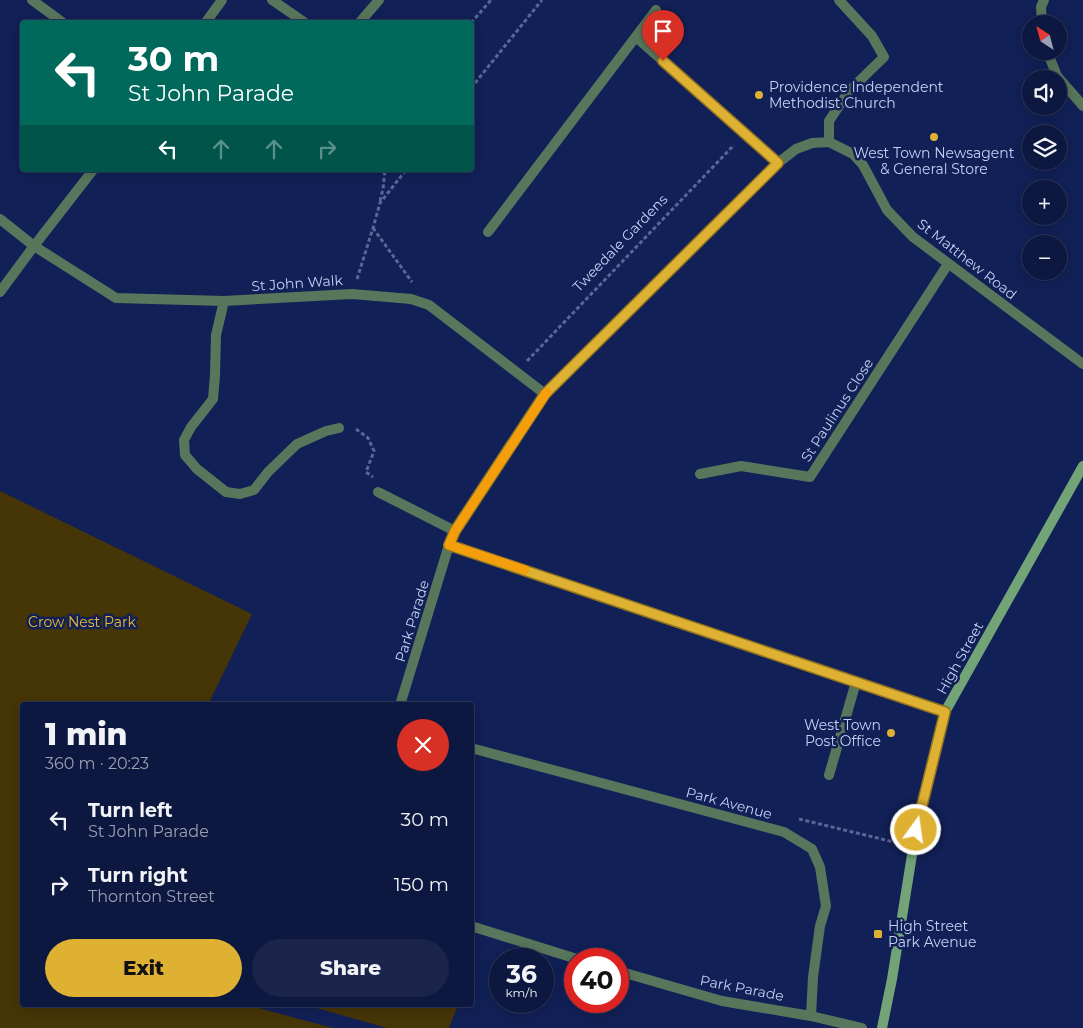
<!DOCTYPE html>
<html lang="en">
<head>
<meta charset="utf-8">
<style>
	:root { --surface:#0d1840; --page:#1b254b; --text:#f1f3f6; --muted:#9aa0b1; --line:#2d3759; --accent:#deb133 }
	body { margin:0; font-family:Montserrat,sans-serif; background:var(--page); color:var(--text); height:100vh; display:flex; flex-direction:column; font-size:19px; white-space:nowrap }
	* { box-sizing:border-box; margin:0 }
	p { font-size:16px; color:var(--muted) }
	.icon { flex:none; width:28px; height:28px; fill:none; stroke:currentColor; stroke-width:2; stroke-linecap:round; stroke-linejoin:round }
	.map { position:relative; flex:1; overflow:hidden }
	.drawer { position:absolute; left:20px; top:702px; width:454px; height:305px; display:flex; flex-direction:column; background:var(--surface); border-radius:5px; box-shadow:0 2px 12px #0003,0 0 0 1px var(--line) }
	.drawer>* { flex:none }
	.banner { position:absolute; left:20px; top:20px; width:454px; height:152px; border-radius:5px; box-shadow:0 2px 12px #0003,0 0 0 1px var(--line); background:#00695c; color:#fff; overflow:hidden }
	.needle { width:32px; rotate:324deg }
	.buttons { position:absolute; left:1022px; top:15px; display:grid; gap:10px }
	.buttons a { display:grid; place-items:center; width:45px; height:45px; border-radius:50%; background:var(--surface); box-shadow:0 2px 12px #0003,0 0 0 1px var(--line); font-size:25px }
	.speed { position:absolute; left:489px; top:948px; display:flex; gap:10px; font-size:25px; font-weight:700; text-align:center }
	.speed>* { display:grid; place-content:center; width:65px; height:65px; border-radius:50%; background:var(--surface); box-shadow:0 2px 12px #0003,0 0 0 1px var(--line); line-height:1 }
	.speed small { font-size:12px; font-weight:400 }
	.speed .limit { border:8px solid #d22; background:#fff; color:#111 }
	.pin { position:absolute; display:grid; place-items:center; width:42px; height:42px; color:#fff; margin:-51px -21px; border-radius:50% 50% 50% 0; rotate:-45deg; box-shadow:0 0 5px #0007 }
	.pin .icon { rotate:45deg }
	.me { position:absolute; width:55px; margin:-28px; rotate:14deg; stroke-linejoin:round; filter:drop-shadow(0 0 4px #0008) }
	.turn { display:flex; align-items:center; gap:18px; height:105px; padding:0 25px; font-size:22px }
	.turn .icon { width:65px; height:65px; stroke-width:2.5 }
	.turn b { display:block; font-size:35px; line-height:42px }
	.lanes { display:flex; align-items:center; height:48px; padding:0 25px; background:#0003; justify-content:center; gap:25px; direction:ltr }
	.lanes .off { opacity:.35 }
	.round { display:grid; place-items:center; flex:none; width:52px; height:52px; border-radius:26px; background:var(--page) }
	.overview { display:flex; align-items:center; justify-content:space-between; height:85px; padding:0 25px }
	h1 { font-size:30px; font-weight:800; line-height:38px }
	.primary-button { display:flex; gap:10px; margin-top:auto; padding:10px 25px }
	.primary-button a { flex:1; height:58px; border-radius:30px; background:var(--accent); color:#111; font-size:20px; font-weight:800; line-height:58px; text-align:center }
	.primary-button a+a { background:var(--page); color:var(--text) }
	ul { padding:0; list-style:none }
	li { display:flex; align-items:center; gap:15px; height:65px; padding:0 25px }
	li div { flex:1 }
	li b { display:block; font-size:19px }
	li em { font-style:normal }
	.map>svg:first-child { display:block }
	.green { fill:#463506 }
	.lines { fill:none; stroke-linecap:round; stroke-linejoin:round }
	.path { stroke:#596796; stroke-width:3; stroke-dasharray:4 2.5; stroke-linecap:butt }
	.lane { stroke:#58765b; stroke-width:10 }
	.street { stroke:#58765b; stroke-width:10 }
	.secondary { stroke:#73a478; stroke-width:10 }
	.route-casing { stroke:#907321; stroke-width:12 }
	.route { stroke:#deb133; stroke-width:9 }
	.slow { stroke:#f59e0b; stroke-width:9 }
	.poi-dot { fill:#deb133; stroke:#112056; stroke-width:2 }
	.labels { text-anchor:middle; dominant-baseline:central; stroke-width:5; stroke-linejoin:round; paint-order:stroke }
	.poi-label { font-size:14px; fill:#c3d1f4; stroke:#112056; text-anchor:start }
	.street-label { font-size:14px; fill:#c3d1f4; stroke:#112056 }
	.park-label { font-size:14px; fill:#eaba34; stroke:#112056 }
</style>
</head>
<body>
<div class="map">
<svg width="1083" height="1028" viewBox="0 0 1083 1028">
	<rect width="100%" height="100%" fill="#112056"/>
	<path class="green" d="M0,491L252,614L208,705H22V1005H247L333,1028H0Z
		M306,1005H458L449,1028H387Z"/>
	<g class="lines">
		<path class="path" d="M471,23L491,0
			M471,88L542,0
			M380,201L383,189L385,170
			M373,228L412,282
			M357,279L373,228L380,203L406,170
			M527,361L734,145
			M356,429L368,438L374,451L366,472L373,477
			M799,819L898,843"/>
		<path class="lane" d="M272,0L304,22
			M360,22L379,0
			M636,37L778,163
			M488,232L656,10
			M378,492L455,531
			M829,775L856,682"/>
		<path class="street" d="M32,0L62,22
			M206,22L222,0
			M1042,24L1041,7L1044,0
			M1047,51L1057,76L1083,106
			M829,142L853,154L863,165L887,210L913,237L1083,364
			M0,219L34,246L116,298L224,301L352,294L411,299L429,305L545,394
			M0,292L34,246L93,170
			M224,301L216,335L215,375L213,399L191,427L184,440L185,455L197,469L226,492L240,494L254,490L268,472L297,444L326,431L339,428
			M700,474L741,466L810,477L948,264
			M449,545L945,712
			M400,705L449,545L455,531L545,394L778,163L796,149L812,143L829,142V121L849,91L884,57L872,36L839,0
			M471,748L784,832L812,849L820,867L826,906L820,926L813,977L811,1016
			M471,926L577,959
			M618,971L722,1001L811,1016L862,1028"/>
		<path class="secondary" d="M882,1028L892,979L916,830L945,712L1083,466"/>
	</g>
	<g class="lines">
		<g class="route-casing">
			<path id="route" d="M663,61L778,163L545,394L455,531L449,545L945,712L916,830"/>
		</g>
		<use href="#route" class="route"/>
		<path class="slow" d="M525,570L449,545L455,531L547,392"/>
	</g>
	<g class="poi-dot">
		<circle cx="759" cy="95" r="5"/>
		<circle cx="934" cy="137" r="5"/>
		<circle cx="891" cy="733" r="5"/>
		<rect x="873" y="929" width="10" height="10" rx="2.5"/>
	</g>
	<g class="labels">
		<g class="poi-label">
			<text x="769" y="87">Providence Independent<tspan x="769" dy="16">Methodist Church</tspan></text>
			<text x="934" y="153" text-anchor="middle">West Town Newsagent<tspan x="934" dy="16">&amp; General Store</tspan></text>
			<text x="881" y="725" text-anchor="end">West Town<tspan x="881" dy="16">Post Office</tspan></text>
			<text x="888" y="926">High Street<tspan x="888" dy="16">Park Avenue</tspan></text>
		</g>
		<g class="street-label">
			<text transform="translate(620 243) rotate(-46)">Tweedale Gardens</text>
			<text transform="translate(967 259) rotate(38)">St Matthew Road</text>
			<text transform="translate(297 283) rotate(-4)">St John Walk</text>
			<text transform="translate(837 410) rotate(-57)">St Paulinus Close</text>
			<text transform="translate(412 621) rotate(-73)">Park Parade</text>
			<text transform="translate(960 658) rotate(-61)">High Street</text>
			<text transform="translate(729 803) rotate(15)">Park Avenue</text>
			<text transform="translate(742 988) rotate(11)">Park Parade</text>
		</g>
		<g class="park-label">
			<text x="82" y="622">Crow Nest Park</text>
		</g>
	</g>
</svg>
<div class="buttons">
<a><svg class="needle" viewBox="-14 -14 28 28"><path d="M0-13l5 13h-10z" fill="#e53935"/><path d="M0 13l5-13h-10z" fill="#9aa0b1"/></svg></a>
<a><svg class="icon" aria-label="sound" viewBox="0 0 24 24"><path d="M4 9h4l5-4v14l-5-4H4zM17 9q2 3 0 6"/></svg></a>
<a><svg class="icon" aria-label="layers" viewBox="0 0 24 24"><path d="M12 4l9 5-9 5-9-5zM3 14l9 5 9-5"/></svg></a>
<a>+</a>
<a>−</a>
</div>
<div class="speed"><div>36<small>km/h</small></div><div class="limit">40</div></div>
<div class="pin" style="left:663px;top:61px;background:#d93025"><svg class="icon" aria-label="arrive" viewBox="0 0 24 24"><path d="M6 21V4h12l-3 4 3 4H6"/></svg></div>
<svg class="me" style="left:916px;top:830px" viewBox="-20 -20 40 40"><circle r="17" fill="#deb133" stroke="#fff" stroke-width="3"/><path d="M0-11L8 9 0 5-8 9z" fill="#fff"/></svg>
<div class="banner">
<div class="turn"><svg class="icon" aria-label="left" viewBox="0 0 24 24"><path d="M17 20v-9H6M10 6l-5 5 5 5"/></svg><div><b>30 m</b>St John Parade</div></div>
<div class="lanes"><svg class="icon" aria-label="left" viewBox="0 0 24 24"><path d="M17 20v-9H6M10 6l-5 5 5 5"/></svg><svg class="icon off" aria-label="ahead" viewBox="0 0 24 24"><path d="M12 20V5M6 11l6-6 6 6"/></svg><svg class="icon off" aria-label="ahead" viewBox="0 0 24 24"><path d="M12 20V5M6 11l6-6 6 6"/></svg><svg class="icon off" aria-label="right" viewBox="0 0 24 24"><path d="M7 20v-9h11M14 6l5 5-5 5"/></svg></div>
</div>
<section class="drawer">
<div class="overview"><div><h1>1 min</h1><p>360 m · 20:23</p></div><a class="round" style="background:#d93025;color:#fff"><svg class="icon" aria-label="close" viewBox="0 0 24 24"><path d="M6 6l12 12M18 6L6 18"/></svg></a></div>
<ul>
<li><svg class="icon" aria-label="left" viewBox="0 0 24 24"><path d="M17 20v-9H6M10 6l-5 5 5 5"/></svg><div><b>Turn left</b><p>St John Parade</p></div><em>30 m</em></li>
<li><svg class="icon" aria-label="right" viewBox="0 0 24 24"><path d="M7 20v-9h11M14 6l5 5-5 5"/></svg><div><b>Turn right</b><p>Thornton Street</p></div><em>150 m</em></li>
</ul>
<div class="primary-button"><a>Exit</a><a>Share</a></div>
</section>
</div>
</body>
</html>
